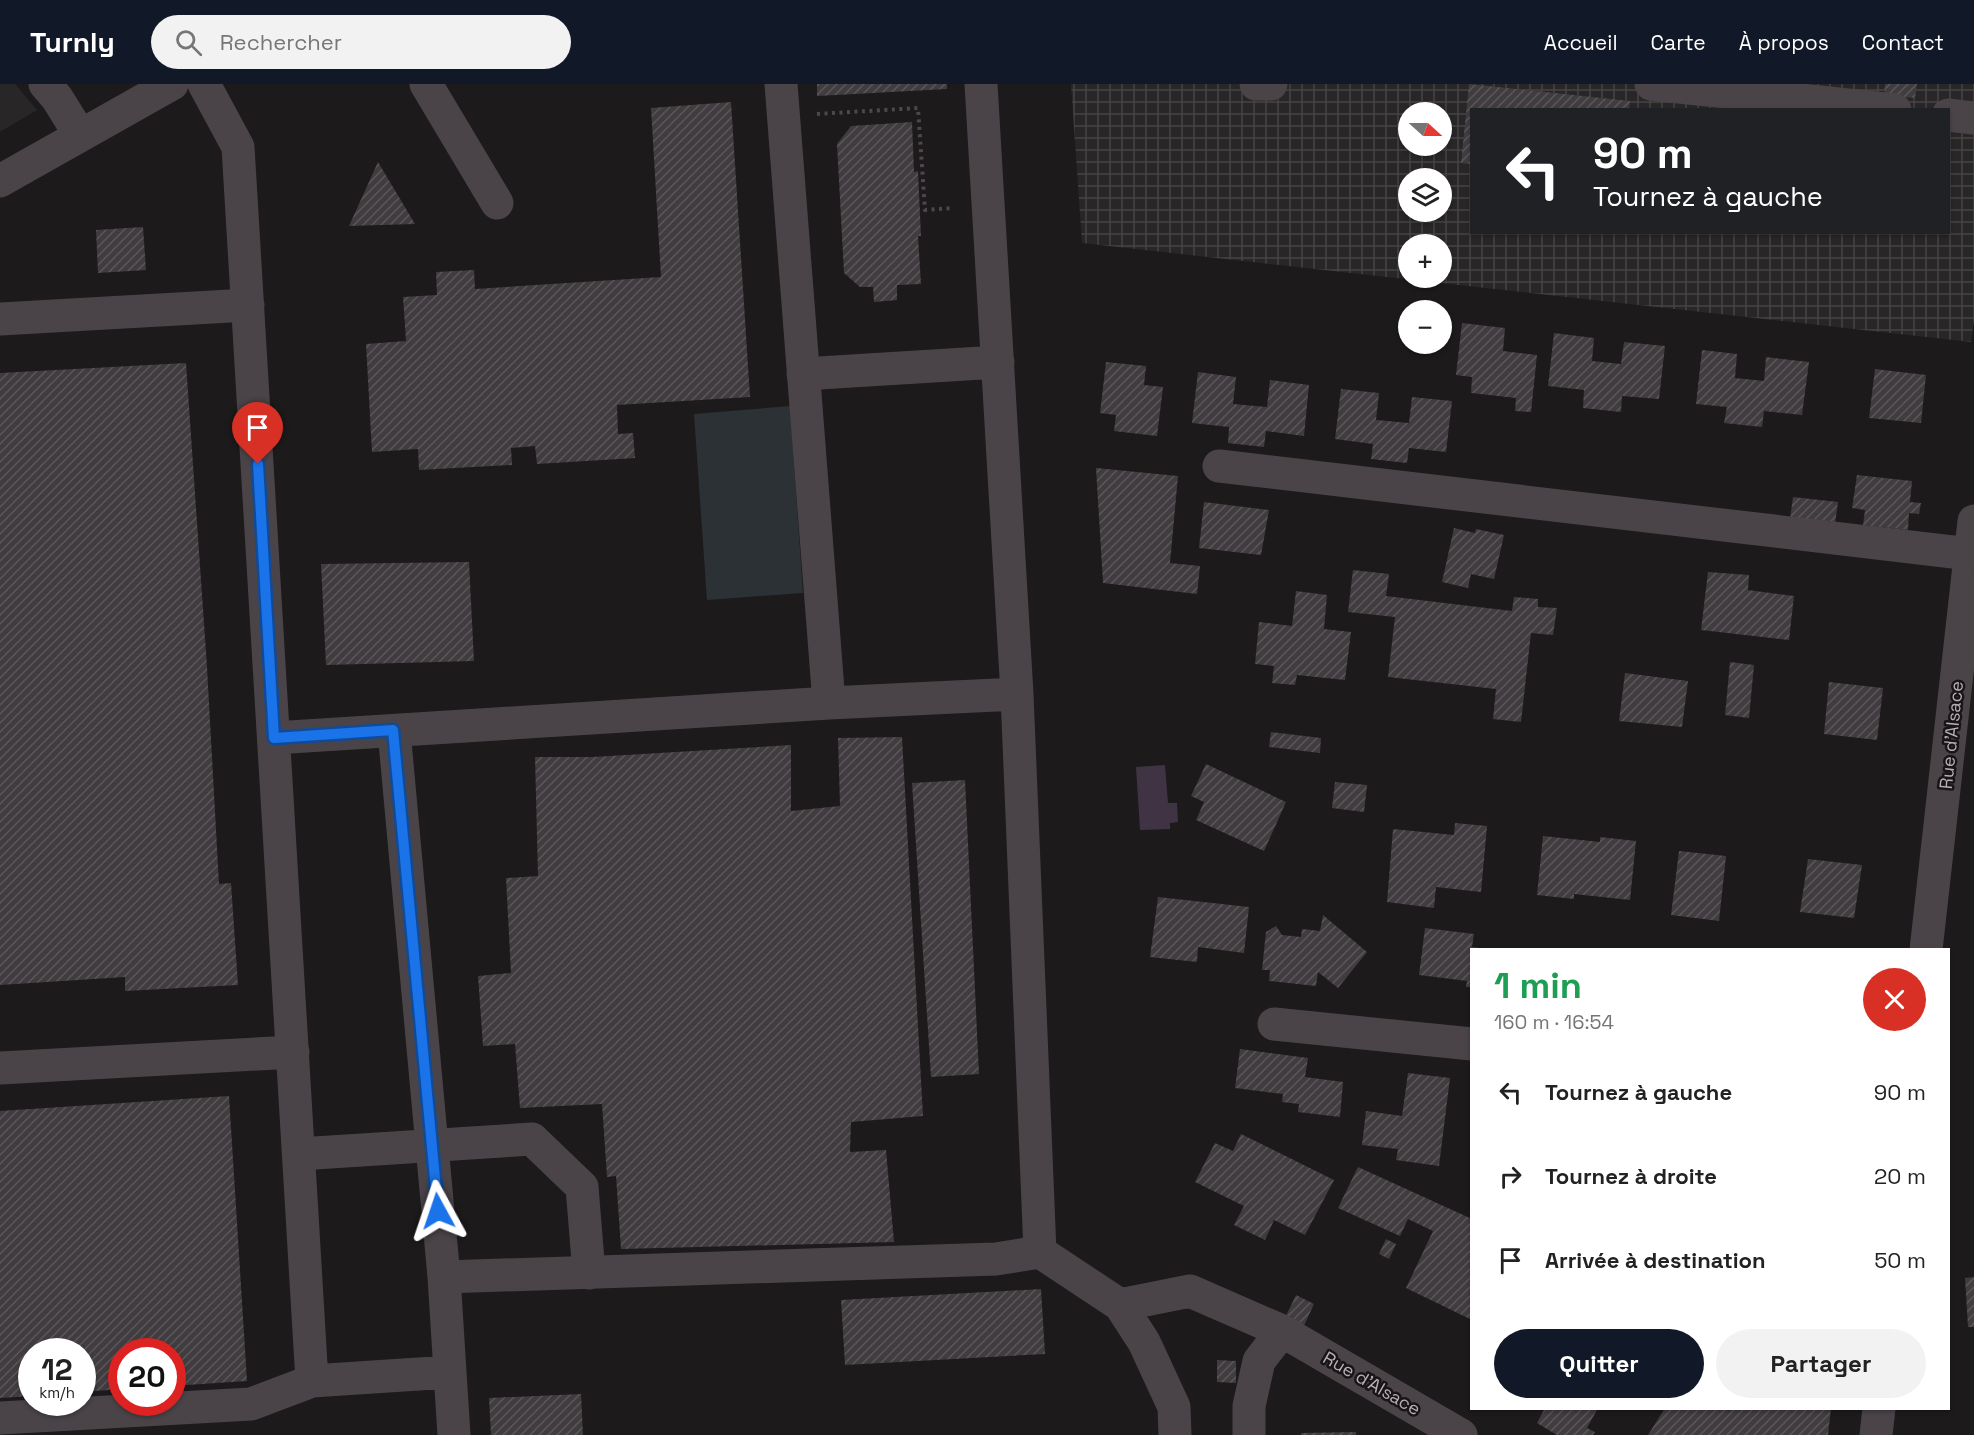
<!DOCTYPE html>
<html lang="fr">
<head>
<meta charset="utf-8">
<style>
	:root { --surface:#fff; --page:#f2f2f2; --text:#222; --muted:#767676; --accent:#111827 }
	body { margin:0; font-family:"Space Grotesk",sans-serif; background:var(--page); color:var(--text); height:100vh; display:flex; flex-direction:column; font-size:22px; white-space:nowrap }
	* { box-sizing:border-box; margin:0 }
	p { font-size:20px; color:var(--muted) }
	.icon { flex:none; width:33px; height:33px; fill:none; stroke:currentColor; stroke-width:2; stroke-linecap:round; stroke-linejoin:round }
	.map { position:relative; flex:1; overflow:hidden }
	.sheet { position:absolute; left:1470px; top:864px; width:480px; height:462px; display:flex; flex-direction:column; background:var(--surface); border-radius:0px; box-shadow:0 2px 4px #0004 }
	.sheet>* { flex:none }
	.hud { position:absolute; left:1470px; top:24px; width:480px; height:126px; border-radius:0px; box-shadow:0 2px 4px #0004; background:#202124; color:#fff; overflow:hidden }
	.needle { width:39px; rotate:111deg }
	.buttons { position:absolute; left:1398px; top:18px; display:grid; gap:12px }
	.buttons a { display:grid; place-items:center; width:54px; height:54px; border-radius:50%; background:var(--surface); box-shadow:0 2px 4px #0004; font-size:30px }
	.speed { position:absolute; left:18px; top:1254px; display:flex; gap:12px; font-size:30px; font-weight:700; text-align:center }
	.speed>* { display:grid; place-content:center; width:78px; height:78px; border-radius:50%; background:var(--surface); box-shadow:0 2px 4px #0004; line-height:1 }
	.speed small { font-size:15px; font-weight:400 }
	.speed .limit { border:9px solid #d22; background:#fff; color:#111 }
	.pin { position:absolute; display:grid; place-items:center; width:51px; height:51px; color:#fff; margin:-62px -26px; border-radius:50% 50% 50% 0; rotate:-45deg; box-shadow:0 0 6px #0007 }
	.pin .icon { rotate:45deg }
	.me { position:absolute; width:66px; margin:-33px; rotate:355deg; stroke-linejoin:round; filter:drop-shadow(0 0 4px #0008) }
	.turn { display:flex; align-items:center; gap:21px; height:126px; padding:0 24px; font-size:27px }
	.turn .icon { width:78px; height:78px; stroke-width:2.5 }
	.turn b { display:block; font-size:42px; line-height:51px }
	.round { display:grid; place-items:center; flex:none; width:63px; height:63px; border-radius:32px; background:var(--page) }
	.overview { display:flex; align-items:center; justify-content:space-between; height:102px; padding:0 24px }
	h1 { font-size:36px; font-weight:700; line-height:45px; color:#1e9e55 }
	.action { display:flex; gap:12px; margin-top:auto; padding:12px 24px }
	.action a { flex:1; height:69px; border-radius:36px; background:var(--accent); color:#fff; font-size:24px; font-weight:700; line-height:69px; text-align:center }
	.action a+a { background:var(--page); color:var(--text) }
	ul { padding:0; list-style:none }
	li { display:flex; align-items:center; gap:18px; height:84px; padding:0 24px }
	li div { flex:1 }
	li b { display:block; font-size:22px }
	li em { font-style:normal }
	header { display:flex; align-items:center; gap:36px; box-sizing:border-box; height:84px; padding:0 30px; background:var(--accent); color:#fff }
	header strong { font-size:28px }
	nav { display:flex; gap:33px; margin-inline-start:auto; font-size:21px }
	.search { width:420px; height:54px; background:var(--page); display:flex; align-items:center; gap:15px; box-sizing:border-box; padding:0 21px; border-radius:33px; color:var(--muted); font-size:22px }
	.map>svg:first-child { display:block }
	.built { fill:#292627 }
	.industrial { fill:url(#industrial-grid); fill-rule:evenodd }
	.pitch { fill:#2c3135 }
	.water { fill:#403444 }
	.building { fill:url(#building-hatch) }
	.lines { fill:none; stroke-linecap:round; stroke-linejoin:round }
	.path { stroke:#4e474e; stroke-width:4; stroke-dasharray:3 4.5; stroke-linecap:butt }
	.minor { stroke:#4a4449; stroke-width:33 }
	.route-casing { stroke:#114b97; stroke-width:15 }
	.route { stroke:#1a73e8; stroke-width:10 }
	.labels { text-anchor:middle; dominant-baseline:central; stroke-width:5; stroke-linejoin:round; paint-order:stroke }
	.street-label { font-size:18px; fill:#baadb9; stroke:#171516 }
</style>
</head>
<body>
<header>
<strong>Turnly</strong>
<div class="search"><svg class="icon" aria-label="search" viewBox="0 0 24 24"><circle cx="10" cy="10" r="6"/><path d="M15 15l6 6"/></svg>Rechercher</div>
<nav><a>Accueil</a><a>Carte</a><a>À propos</a><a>Contact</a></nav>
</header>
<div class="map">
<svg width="1974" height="1351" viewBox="0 0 1974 1351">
	<defs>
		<pattern id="industrial-grid" width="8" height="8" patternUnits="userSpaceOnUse" patternTransform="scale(1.5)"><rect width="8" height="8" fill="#292627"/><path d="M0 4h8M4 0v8" fill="none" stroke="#464344"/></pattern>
		<pattern id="building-hatch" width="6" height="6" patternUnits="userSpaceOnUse" patternTransform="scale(1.5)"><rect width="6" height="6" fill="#403c3f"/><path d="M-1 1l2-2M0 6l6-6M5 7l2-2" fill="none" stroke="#5a5659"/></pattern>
	</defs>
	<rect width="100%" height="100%" fill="#1c1a1b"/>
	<path class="built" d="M0,0H15L37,26L0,48Z"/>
	<path class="industrial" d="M1071,0H1974V235L1971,258L1082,159ZM1472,26H1948V148H1472ZM1408,28H1442V62H1408ZM1408,94H1442V128H1408ZM1408,160H1442V194H1408Z"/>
	<path class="pitch" d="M790,322L803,509L707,516L694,330Z"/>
	<path class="water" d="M1165,681L1168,719H1177L1178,738L1170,739V745L1140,746L1136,683Z"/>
	<path class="building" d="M817,0H947V5L817,12Z
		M1469,0L1630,17L1629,26H1472V80L1461,79Z
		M1885,0H1917L1915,14L1884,11Z
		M731,18L750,313L617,321L618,350L633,349L635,374L537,380L535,362L511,364L512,381L419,386L418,365L372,368L366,260L406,257L403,213L437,211L436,188L474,186L475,205L661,193L651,24Z
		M912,38L914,88L918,87L921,152H918L921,200L897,201V216L874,218L873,203H860L844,189L837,60L851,42Z
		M378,78L415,140L349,142Z
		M143,143L146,186L98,189L96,146Z
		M1462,239L1505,244L1503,267L1537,271L1531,328L1515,327L1516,314L1471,309L1472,293L1456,291Z
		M1554,249L1594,254L1592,277L1621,280L1624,258L1665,262L1659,315L1622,312L1621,328L1583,324L1584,306L1548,302Z
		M1702,266L1737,270L1735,294L1764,297L1766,273L1809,278L1802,331L1764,327L1762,343L1724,339L1727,323L1696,320Z
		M1106,278L1146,282L1144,301L1163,303L1157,352L1114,347L1116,331L1100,329Z
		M186,279L207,583L219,800L231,799L238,901L125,907V893L0,901V289Z
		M1875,285L1926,291L1921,339L1869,334Z
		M1198,288L1236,293L1233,320L1267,323L1270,296L1309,301L1304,352L1266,347L1264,363L1228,359L1229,343L1192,339Z
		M1341,305L1379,309L1376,336L1409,339L1412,313L1452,317L1446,368L1409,364L1407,379L1371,375L1373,360L1335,355Z
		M1096,384L1178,392L1170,479L1200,482L1197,510L1103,499Z
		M1857,391L1912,397L1910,418L1921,419L1919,430L1909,429L1908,446L1863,441L1865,426L1852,424Z
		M1793,413L1838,418L1835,440L1790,435Z
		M1204,418L1269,426L1261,471L1199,464Z
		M1454,444L1475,449L1476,445L1504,451L1494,495L1471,490L1468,504L1442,498Z
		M469,478L474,577L326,581L321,480Z
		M1353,486L1389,490L1386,512L1512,527L1514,513L1538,515V523L1557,524L1553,551L1531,549L1521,638L1493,635L1496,605L1388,593L1395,533L1348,528Z
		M1708,488L1749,491L1748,506L1794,512L1789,556L1701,546Z
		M1296,507L1327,511L1324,545L1351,548L1345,596L1297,591L1295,601L1272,599L1274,582L1255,580L1259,538L1292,542Z
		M1730,578L1754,581L1749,634L1725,631Z
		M1625,589L1688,597L1682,643L1619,637Z
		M1829,598L1883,604L1877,656L1824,650Z
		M1271,648L1321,654L1320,669L1269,663Z
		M902,653L923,1032L851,1038L850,1068L886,1066L894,1158L621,1165L616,1092L607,1093L602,1020L520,1024L515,960L483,962L478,892L511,889L506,794L538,792L535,673H592L791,661V727L840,722L838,654Z
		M1206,680L1286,718L1264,767L1196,736L1204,718L1191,712Z
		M965,696L979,990L931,993L912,699Z
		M1335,698L1367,701L1364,728L1332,724Z
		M1455,739L1487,742L1481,808L1436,803L1434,824L1387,818L1393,745L1454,751Z
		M1543,752L1600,758V753L1636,757L1630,816L1574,810V815L1537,811Z
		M1679,767L1726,772L1719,837L1671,831Z
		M1808,775L1862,781L1854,834L1800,828Z
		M1158,813L1249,823L1244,869L1198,863L1197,878L1150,873Z
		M1323,831L1367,868L1338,904L1318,888L1316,902L1269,897L1270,886H1262L1266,848L1276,842L1282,851L1301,853L1302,845L1320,847Z
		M1425,844L1474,850L1472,863L1479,864L1472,866V903H1466L1467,897L1419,891Z
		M1240,965L1308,974L1305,993L1343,998L1340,1033L1298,1028L1299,1020L1282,1018L1283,1010L1235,1004Z
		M1408,989L1450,994L1439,1082L1396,1076L1398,1065L1362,1061L1366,1027L1402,1032Z
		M229,1012L247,1297L172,1302V1268H122V1305L82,1308V1268H32V1312L0,1314V1027Z
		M1241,1050L1334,1096L1305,1151L1274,1136L1265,1156L1234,1141L1244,1122L1195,1098L1215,1059L1233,1067Z
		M1358,1083L1472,1135V1236L1406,1204L1433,1147L1408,1135L1400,1152L1338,1124Z
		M1386,1155L1396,1160L1389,1175L1379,1170Z
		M1974,1193V1243H1968L1965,1194Z
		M1041,1205L1045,1270L845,1281L841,1216Z
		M1296,1211L1314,1220L1302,1246L1284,1236Z
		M1217,1276L1236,1277V1299L1217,1298Z
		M581,1310L583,1351H491L489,1314Z
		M1545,1324H1598L1587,1344L1595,1348L1593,1351H1557L1537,1339Z
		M1665,1324H1724L1729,1327V1324H1831L1828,1351H1648Z
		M1356,1348V1351H1301V1349Z"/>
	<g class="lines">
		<path class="path" d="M817,30L918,24L925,126L954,124"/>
		<path class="minor" d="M45,0L57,14L80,51
			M204,0L238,63L312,1297
			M426,0L497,119
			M781,0L829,619
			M981,0L1017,610L1040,1168
			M1256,0H1271
			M1651,0L1895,26
			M1948,31L1974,34
			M0,97L172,0
			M0,235L248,221
			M803,290L998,278
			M1219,382L1970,470
			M394,647L444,1193
			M274,654L829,619L1017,610
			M1926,866L1974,437
			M1274,940L1472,960
			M0,984L293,968
			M299,1070L532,1055L582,1103L589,1189
			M1120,1221L1190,1207L1282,1247L1461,1351
			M0,1334L251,1320L312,1297L449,1288
			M454,1351L444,1193L996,1175L1040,1168L1120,1221L1144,1258L1174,1323L1175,1351
			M1249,1351V1322L1259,1277L1282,1247
			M1876,1351L1879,1324"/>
	</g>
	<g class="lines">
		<g class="route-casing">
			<path id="route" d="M258,380L274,654L393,646L438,1127"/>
		</g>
		<use href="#route" class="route"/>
	</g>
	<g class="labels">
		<g class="street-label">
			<text transform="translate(1951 651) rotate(-84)">Rue d'Alsace</text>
			<text transform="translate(1372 1299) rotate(30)">Rue d'Alsace</text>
		</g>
	</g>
</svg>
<div class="buttons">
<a><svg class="needle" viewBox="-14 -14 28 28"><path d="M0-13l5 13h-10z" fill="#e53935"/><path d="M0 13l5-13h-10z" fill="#767676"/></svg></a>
<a><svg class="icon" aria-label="layers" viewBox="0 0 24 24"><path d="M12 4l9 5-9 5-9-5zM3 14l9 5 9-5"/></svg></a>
<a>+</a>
<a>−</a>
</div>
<div class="speed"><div>12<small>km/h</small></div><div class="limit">20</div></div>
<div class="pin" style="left:258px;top:380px;background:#d93025"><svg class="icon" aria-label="arrive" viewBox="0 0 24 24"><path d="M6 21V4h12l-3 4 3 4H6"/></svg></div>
<svg class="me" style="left:438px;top:1127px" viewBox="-20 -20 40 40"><path d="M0-17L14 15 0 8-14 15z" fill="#1a73e8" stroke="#fff" stroke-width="4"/></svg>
<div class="hud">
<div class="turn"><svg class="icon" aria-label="left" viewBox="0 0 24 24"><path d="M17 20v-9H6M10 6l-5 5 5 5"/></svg><div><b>90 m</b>Tournez à gauche</div></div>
</div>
<section class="sheet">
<div class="overview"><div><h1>1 min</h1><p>160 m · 16:54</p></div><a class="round" style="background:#d93025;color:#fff"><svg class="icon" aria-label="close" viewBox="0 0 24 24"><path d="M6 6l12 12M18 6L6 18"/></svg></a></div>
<ul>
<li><svg class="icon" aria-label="left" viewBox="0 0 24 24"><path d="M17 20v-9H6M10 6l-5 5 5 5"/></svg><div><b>Tournez à gauche</b></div><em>90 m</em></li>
<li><svg class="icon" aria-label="right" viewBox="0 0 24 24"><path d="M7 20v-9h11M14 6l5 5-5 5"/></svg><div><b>Tournez à droite</b></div><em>20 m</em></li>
<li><svg class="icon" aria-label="arrive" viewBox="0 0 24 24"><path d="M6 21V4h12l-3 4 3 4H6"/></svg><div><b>Arrivée à destination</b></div><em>50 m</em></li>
</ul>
<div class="action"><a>Quitter</a><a>Partager</a></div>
</section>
</div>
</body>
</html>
